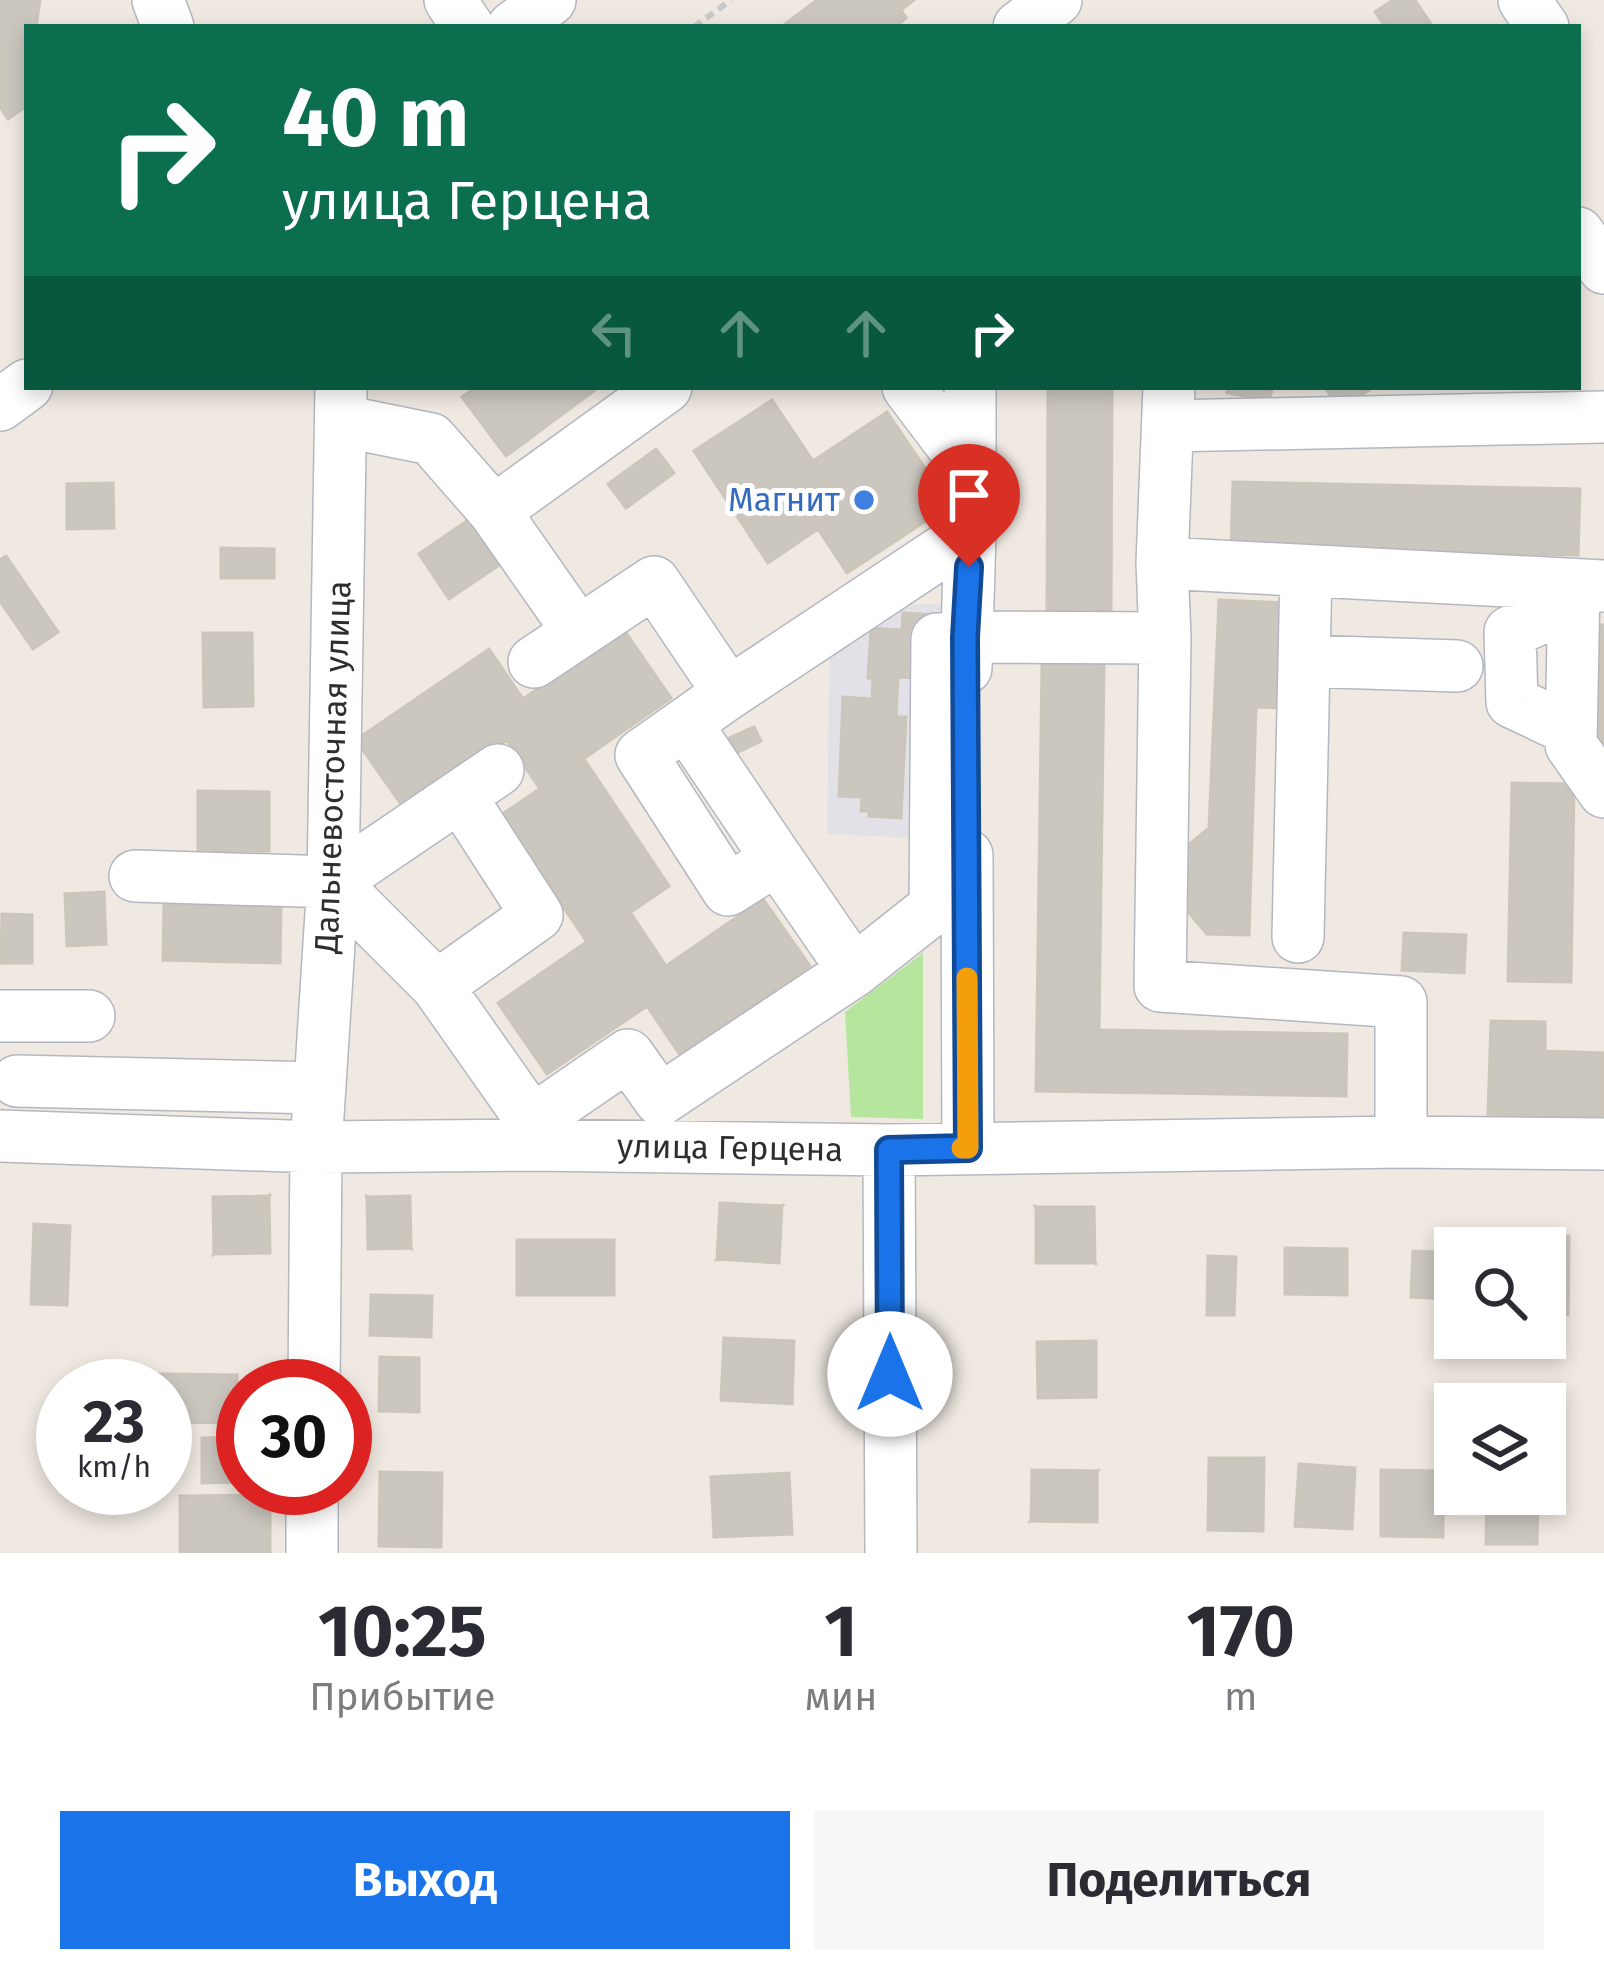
<!DOCTYPE html>
<html lang="ru">
<head>
<meta charset="utf-8">
<style>
	:root { --surface:#fff; --page:#f7f7f7; --text:#2b2b33; --muted:#7c7c81; --accent:#1a73e8 }
	body { margin:0; font-family:"Fira Sans",sans-serif; background:var(--page); color:var(--text); height:100vh; display:flex; flex-direction:column; font-size:45px; white-space:nowrap }
	* { box-sizing:border-box; margin:0 }
	p { font-size:39px; color:var(--muted) }
	.icon { flex:none; width:66px; height:66px; fill:none; stroke:currentColor; stroke-width:2; stroke-linecap:round; stroke-linejoin:round }
	.map { position:relative; height:1553px; overflow:hidden }
	.panel { display:flex; flex-direction:column; background:var(--surface); flex:1 }
	.panel>* { flex:none }
	.banner { position:absolute; left:24px; top:24px; width:1557px; height:366px; border-radius:0px; box-shadow:0 6px 18px #0003; background:#0b6e4f; color:#fff; overflow:hidden }
	.buttons { position:absolute; left:1434px; top:1227px; display:grid; gap:24px }
	.buttons a { display:grid; place-items:center; width:132px; height:132px; border-radius:0px; background:var(--surface); box-shadow:0 6px 18px #0003; font-size:60px }
	.speed { position:absolute; left:36px; top:1359px; display:flex; gap:24px; font-size:60px; font-weight:700; text-align:center }
	.speed>* { display:grid; place-content:center; width:156px; height:156px; border-radius:50%; background:var(--surface); box-shadow:0 6px 18px #0003; line-height:1 }
	.speed small { font-size:30px; font-weight:400 }
	.speed .limit { border:18px solid #d22; background:#fff; color:#111 }
	.pin { position:absolute; display:grid; place-items:center; width:102px; height:102px; color:#fff; margin:-123px -51px; border-radius:50% 50% 50% 0; rotate:-45deg; box-shadow:0 0 12px #0007 }
	.pin .icon { rotate:45deg }
	.me { position:absolute; width:132px; margin:-66px; rotate:0deg; stroke-linejoin:round; filter:drop-shadow(0 0 9px #0008) }
	.turn { display:flex; align-items:center; gap:42px; height:252px; padding:0 60px; font-size:54px }
	.turn .icon { width:156px; height:156px; stroke-width:2.5 }
	.turn b { display:block; font-size:84px; line-height:102px }
	.lanes { display:flex; align-items:center; height:114px; padding:0 60px; background:#0003; justify-content:center; gap:60px; direction:ltr }
	.lanes .off { opacity:.35 }
	.eta { display:flex; justify-content:space-evenly; align-items:center; height:204px; text-align:center }
	.eta b { font-size:72px; font-weight:700; line-height:84px }
	.button { display:flex; gap:24px; margin-top:auto; padding:24px 60px }
	.button a { flex:1; height:138px; border-radius:0px; background:var(--accent); color:#fff; font-size:48px; font-weight:700; line-height:138px; text-align:center }
	.button a+a { background:var(--page); color:var(--text) }
	.map>svg:first-child { display:block }
	.industrial { fill:#e3e1e8 }
	.green { fill:#b6e59e }
	.building { fill:#cbc7bf; stroke:#cbc5ba; stroke-width:3 }
	.lines { fill:none; stroke-linecap:round; stroke-linejoin:round }
	.minor-casing { stroke:#b4b7c1; stroke-width:54 }
	.path { stroke:#c9c9c9; stroke-width:6; stroke-dasharray:9 6; stroke-linecap:butt }
	.minor { stroke:#fff; stroke-width:51 }
	.route-casing { stroke:#114b97; stroke-width:30 }
	.route { stroke:#1a73e8; stroke-width:21 }
	.slow { stroke:#f59e0b; stroke-width:21 }
	.shop-dot { fill:#3f7fe0; stroke:#fff; stroke-width:4.5 }
	.labels { text-anchor:middle; dominant-baseline:central; stroke-width:10; stroke-linejoin:round; paint-order:stroke }
	.shop-label { font-size:33px; fill:#366cbe; stroke:#fff; text-anchor:end }
	.street-label { font-size:33px; fill:#2e2e2e; stroke:#fff }
</style>
</head>
<body>
<div class="map">
<svg width="1604" height="1553" viewBox="0 0 1604 1553">
	<rect width="100%" height="100%" fill="#efe9e1"/>
	<path class="industrial" d="M943,604V839L827,834L830,636L888,605Z"/>
	<path class="green" d="M923,953V1119L851,1117L845,1012Z"/>
	<path class="building" d="M0,0H40L36,27H27V106L8,119L0,107Z
		M817,0H914L901,10L906,18L895,27H781Z
		M1393,0H1415L1433,27H1386L1375,12Z
		M476,387H599L506,456L462,397Z
		M1048,387H1112L1111,612H1047Z
		M1228,387H1272L1270,400L1227,393Z
		M1325,387H1374L1339,409Z
		M772,400L813,461L887,412L950,505L847,573L818,529L768,563L694,451Z
		M656,449L674,473L626,508L608,484Z
		M1233,482L1580,489L1578,555L1231,548Z
		M113,483L114,528L67,529V484Z
		M471,518L502,563L449,599L419,554Z
		M221,548L274,549V578H221Z
		M6,556L58,632L33,649L0,601V560Z
		M1219,600L1288,603L1285,708L1256,707L1249,935L1207,934L1178,900L1180,852L1209,828Z
		M903,613L934,615L931,679L898,677L896,717H906L901,818L869,816V811H861L862,797L839,796L843,697L872,699L873,678H868L871,628L902,630Z
		M1596,625H1604V751L1592,750Z
		M624,630L671,698L540,789L507,740L405,810L356,740L489,649L523,699Z
		M203,633H252L253,706L204,707Z
		M1042,663L1104,664L1099,1030L1347,1034L1346,1096L1036,1091Z
		M754,727L761,741L736,753L729,738Z
		M584,759L669,886L587,942L501,815Z
		M1512,783L1574,784L1571,982L1508,981Z
		M198,791L269,792V851H198Z
		M104,892L106,944L67,946L65,894Z
		M763,899L810,966L680,1055L647,1006L547,1074L498,1003L630,912L666,966Z
		M164,905L281,908L163,960Z
		M281,908L280,963L163,960Z
		M2,914L32,915V963H1Z
		M1404,933L1466,935L1464,973L1402,970Z
		M1491,1021L1545,1022V1051L1604,1053V1117L1488,1114Z
		M269,1196L270,1253L214,1254Z
		M269,1196L214,1254L213,1197Z
		M410,1196L411,1248L367,1197Z
		M367,1197L411,1248L368,1249Z
		M720,1203L782,1206L717,1259Z
		M782,1206L779,1263L717,1259Z
		M1036,1207H1094L1095,1263Z
		M1036,1207L1095,1263H1036Z
		M34,1224L70,1226L67,1305L31,1304Z
		M1498,1235L1569,1236L1568,1315H1545V1248H1498Z
		M517,1240H614V1295H517Z
		M1285,1248L1347,1249V1295L1285,1294Z
		M1413,1251L1453,1253L1451,1299L1411,1297Z
		M1208,1256L1236,1257L1234,1315H1207Z
		M371,1295L432,1296L431,1337L370,1335Z
		M724,1338L794,1341L792,1404L721,1400Z
		M1096,1341V1397L1038,1398L1037,1342Z
		M380,1357L419,1358V1412L379,1411Z
		M107,1373L237,1375L236,1423L165,1422V1386H106Z
		M243,1437V1482L202,1483V1438Z
		M1209,1458H1264L1263,1531L1208,1530Z
		M1299,1464L1355,1468L1352,1529L1295,1526Z
		M1032,1470L1097,1471L1031,1521Z
		M1381,1470L1443,1471V1537L1381,1536Z
		M1097,1471V1522L1031,1521Z
		M380,1472L442,1473L441,1547L379,1546Z
		M789,1473L792,1534L714,1537L711,1477Z
		M1487,1494H1538L1537,1544H1486Z
		M270,1495V1553H180V1496Z"/>
	<g class="lines">
		<g class="minor-casing">
			<path id="minor" d="M158,0L168,27
				M450,0L468,27
				M1524,0L1543,27
				M513,27L550,0
				M1019,27L1056,0
				M1578,233L1604,268
				M908,387L970,469
				M0,405L27,385
				M342,421L431,439L494,511L578,631
				M1168,426L1604,417
				M494,511L666,387
				M1162,563L1169,387
				M1574,585L1571,745L1604,792
				M1165,638L1160,986L1401,1002V1142
				M1304,661L1457,666
				M534,662L654,582L729,693L970,533
				M966,668L970,533V387
				M686,724L777,859
				M1571,730L1512,702L1510,632L1574,603
				M498,770L333,882L437,986L532,1121L628,1055L660,1100L854,971L777,859L728,890L641,755L729,693
				M967,855L968,1148
				M135,876L333,882
				M1298,937L1306,571
				M854,971L935,907L937,639L966,637L1165,638L1162,563L1604,586
				M437,986L537,915L460,796
				M0,1016H89
				M17,1081L320,1088
				M0,1136L316,1147L533,1145L889,1150L1401,1142L1604,1144
				M889,1150L891,1553
				M314,1386L316,1147L333,882L341,387
				M312,1553V1488"/>
		</g>
		<path class="path" d="M694,27L731,0"/>
		<use href="#minor" class="minor"/>
	</g>
	<g class="lines">
		<g class="route-casing">
			<path id="route" d="M890,1374L889,1150L968,1148L965,637L969,567"/>
		</g>
		<use href="#route" class="route"/>
		<path class="slow" d="M962,1148H968L967,978"/>
	</g>
	<circle class="shop-dot" cx="864" cy="500" r="12"/>
	<g class="labels">
		<g class="shop-label">
			<text x="840" y="500">Магнит</text>
		</g>
		<g class="street-label">
			<text transform="translate(333 767) rotate(-88)">Дальневосточная улица</text>
			<text transform="translate(730 1148) rotate(1)">улица Герцена</text>
		</g>
	</g>
</svg>
<div class="buttons">
<a><svg class="icon" aria-label="search" viewBox="0 0 24 24"><circle cx="10" cy="10" r="6"/><path d="M15 15l6 6"/></svg></a>
<a><svg class="icon" aria-label="layers" viewBox="0 0 24 24"><path d="M12 4l9 5-9 5-9-5zM3 14l9 5 9-5"/></svg></a>
</div>
<div class="speed"><div>23<small>km/h</small></div><div class="limit">30</div></div>
<div class="pin" style="left:969px;top:567px;background:#d93025"><svg class="icon" aria-label="arrive" viewBox="0 0 24 24"><path d="M6 21V4h12l-3 4 3 4H6"/></svg></div>
<svg class="me" style="left:890px;top:1374px" viewBox="-20 -20 40 40"><circle r="19" fill="#fff"/><path d="M0-13L10 11 0 6-10 11z" fill="#1a73e8"/></svg>
<div class="banner">
<div class="turn"><svg class="icon" aria-label="right" viewBox="0 0 24 24"><path d="M7 20v-9h11M14 6l5 5-5 5"/></svg><div><b>40 m</b>улица Герцена</div></div>
<div class="lanes"><svg class="icon off" aria-label="left" viewBox="0 0 24 24"><path d="M17 20v-9H6M10 6l-5 5 5 5"/></svg><svg class="icon off" aria-label="ahead" viewBox="0 0 24 24"><path d="M12 20V5M6 11l6-6 6 6"/></svg><svg class="icon off" aria-label="ahead" viewBox="0 0 24 24"><path d="M12 20V5M6 11l6-6 6 6"/></svg><svg class="icon" aria-label="right" viewBox="0 0 24 24"><path d="M7 20v-9h11M14 6l5 5-5 5"/></svg></div>
</div>
</div>
<section class="panel">
<div class="eta">
<div><b>10:25</b><p>Прибытие</p></div>
<div><b>1</b><p>мин</p></div>
<div><b>170</b><p>m</p></div>
</div>
<div class="button"><a>Выход</a><a>Поделиться</a></div>
</section>
</body>
</html>
